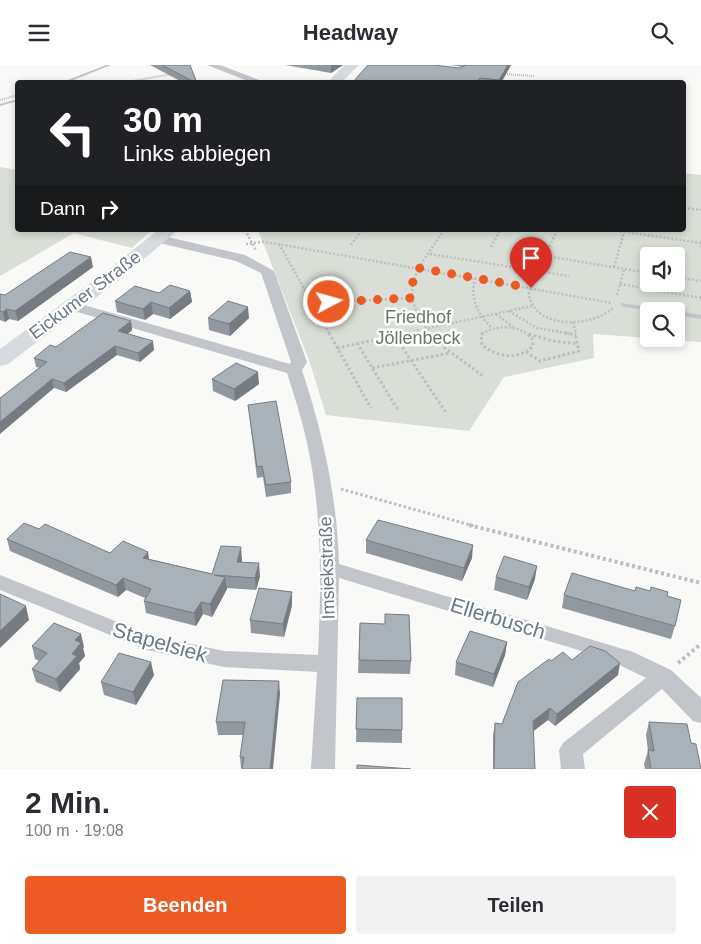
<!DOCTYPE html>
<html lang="de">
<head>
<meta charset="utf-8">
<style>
	:root { --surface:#fff; --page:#f2f2f3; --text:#2b2b33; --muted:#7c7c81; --accent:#ec5b24 }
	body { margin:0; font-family:Arial,sans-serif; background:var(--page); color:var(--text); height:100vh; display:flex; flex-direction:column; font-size:19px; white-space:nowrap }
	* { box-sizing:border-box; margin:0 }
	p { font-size:16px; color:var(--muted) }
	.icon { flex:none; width:28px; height:28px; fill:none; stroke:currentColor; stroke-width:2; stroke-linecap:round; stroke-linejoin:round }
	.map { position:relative; height:704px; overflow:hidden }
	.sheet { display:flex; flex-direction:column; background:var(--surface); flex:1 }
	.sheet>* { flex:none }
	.top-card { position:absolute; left:15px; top:15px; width:671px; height:152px; border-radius:5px; box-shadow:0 2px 8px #0003; background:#202124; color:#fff; overflow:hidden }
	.fabs { position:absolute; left:640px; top:182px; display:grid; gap:10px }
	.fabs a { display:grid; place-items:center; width:45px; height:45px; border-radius:5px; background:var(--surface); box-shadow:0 2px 8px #0003; font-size:25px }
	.pin { position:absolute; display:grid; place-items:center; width:42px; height:42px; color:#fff; margin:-51px -21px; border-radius:50% 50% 50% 0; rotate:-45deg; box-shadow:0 0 5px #0007 }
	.pin .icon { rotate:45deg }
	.me { position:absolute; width:55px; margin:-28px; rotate:84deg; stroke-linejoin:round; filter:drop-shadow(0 0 4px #0008) }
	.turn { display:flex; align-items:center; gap:18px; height:105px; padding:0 25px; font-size:22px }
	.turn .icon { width:65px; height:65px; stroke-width:2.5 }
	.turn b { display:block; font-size:35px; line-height:42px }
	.then { display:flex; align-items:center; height:48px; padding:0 25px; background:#0003; gap:10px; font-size:19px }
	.round { display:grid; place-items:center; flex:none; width:52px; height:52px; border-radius:5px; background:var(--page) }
	.overview { display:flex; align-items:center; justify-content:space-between; height:85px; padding:0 25px }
	h1 { font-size:30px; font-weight:600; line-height:38px }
	.button { display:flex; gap:10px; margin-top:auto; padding:10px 25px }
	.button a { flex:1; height:58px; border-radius:5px; background:var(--accent); color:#fff; font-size:20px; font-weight:600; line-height:58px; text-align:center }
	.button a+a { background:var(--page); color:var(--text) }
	header { display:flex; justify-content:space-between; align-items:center; height:65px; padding:0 25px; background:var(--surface); font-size:22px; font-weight:600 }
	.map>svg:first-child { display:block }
	.green { fill:#d9ded6; fill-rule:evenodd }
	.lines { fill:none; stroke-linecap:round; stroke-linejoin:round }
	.stream { fill:#bbc6cb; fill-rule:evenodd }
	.path-far3 { stroke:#bcbfc2; stroke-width:2; stroke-dasharray:1 1; stroke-linecap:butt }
	.path-far2 { stroke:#bcbfc2; stroke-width:2.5; stroke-dasharray:2 2; stroke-linecap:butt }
	.path-far1 { stroke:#bcbfc2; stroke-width:3; stroke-dasharray:2.5 2.5; stroke-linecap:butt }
	.path { stroke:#bcbfc2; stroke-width:4; stroke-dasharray:3 3; stroke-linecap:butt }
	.service { fill:#c2c6cb; fill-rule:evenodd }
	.minor { fill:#c2c6cb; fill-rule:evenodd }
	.secondary { fill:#d7dbdf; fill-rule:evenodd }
	.wall { fill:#91989f }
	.shaded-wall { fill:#767c82 }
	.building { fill:#a9b1b9; stroke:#767c82 }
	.route { stroke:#ec5b24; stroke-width:9; stroke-dasharray:0 16.2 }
	.labels { text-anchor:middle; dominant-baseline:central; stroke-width:5; stroke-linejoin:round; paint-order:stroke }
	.street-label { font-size:18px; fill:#677889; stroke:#fff }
	.park-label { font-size:18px; fill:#667a62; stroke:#fff }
	.near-street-label { font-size:21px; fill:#677889; stroke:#fff }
</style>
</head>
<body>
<header><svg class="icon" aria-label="menu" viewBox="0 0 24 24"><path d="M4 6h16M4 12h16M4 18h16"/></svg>Headway<svg class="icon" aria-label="search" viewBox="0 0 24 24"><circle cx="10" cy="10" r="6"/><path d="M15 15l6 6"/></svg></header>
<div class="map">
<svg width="701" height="704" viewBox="0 0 701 704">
	<rect width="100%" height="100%" fill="#f9f9f7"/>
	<path class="green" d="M0,102L17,105L18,165H152L132,183L74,168L0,211Z
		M684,108L701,110V277L653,274H676V246H649V273L593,269L594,293L504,312L469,366L326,350L309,295L258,165H684ZM649,191H676V219H649Z"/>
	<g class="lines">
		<path class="stream" d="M106,0H111L71,16L68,15Z
			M18,34V36L0,41V39Z"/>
		<path class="path-far3" d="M503,9L535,11
			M64,18H70
			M121,18L172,9
			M0,35L18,30"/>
		<path class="path-far2" d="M684,143L701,145
			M245,165L256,185
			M557,165L529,228C533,265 591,263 613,243
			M612,165L701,178
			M246,179L263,177L278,179L612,238
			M279,179L330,269
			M351,180L362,165
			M491,182L500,165
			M430,189L569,211
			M546,191L649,208
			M614,202L624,167
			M676,212L701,216
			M475,213C470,234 477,248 492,263
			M620,219L701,233
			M617,230L624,204
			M313,238L410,233
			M509,246L537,263L572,269
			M496,249L513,262
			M573,257L576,269
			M401,269L532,241
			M431,269C395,224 417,206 444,165
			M482,269C494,260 516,260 527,269"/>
		<path class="path-far1" d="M329,268L371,343
			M430,268L445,283L483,311
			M483,268L481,270L482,280C497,292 518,296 533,281L532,273L526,268
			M565,268L576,270
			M529,269L553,276L578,279
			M394,270L447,349
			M357,278L398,345
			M337,283L407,268
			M526,287L540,296L579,286L575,268
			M372,303L450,288
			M341,424L474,461"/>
		<path class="path" d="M469,460L701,518
			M678,598L701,579"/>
		<path class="service" d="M621,238L664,244L668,246H651L624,242L620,240Z
			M674,246H676L701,250V254L676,250V246Z"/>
		<path class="minor" d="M207,0H220L267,18H253Z
			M159,170L245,190L274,206L307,297L302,305C323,369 337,431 339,499L633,587L671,605L699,631L701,633V658L693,656L662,624L583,689L585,704H561L559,685L563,678L646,613L605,593L339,513L335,704H311L317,607L224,602L147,585L0,525V510L150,570L224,586L318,590C321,528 322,465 312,404C307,371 297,339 287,308L67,244L65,241L67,238H77L290,299L291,297L261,208L236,196L155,177L153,174L155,171Z"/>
		<path class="secondary" d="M344,0H359L341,18H327Z
			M158,165H178L118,216L8,299L0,301V284L104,208Z"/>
	</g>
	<path class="wall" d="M150,0H190L197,18H184Z
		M285,0H343L331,8Z
		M451,0H511L501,18H352L460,3L462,2Z
		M93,202L18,256L9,254L5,257L0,255V229L5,230Z
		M190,226L192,237L170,254L153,249L145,255L117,247L115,236Z
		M208,253H249L230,271L209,265Z
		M131,256L132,265L128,269L154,285L140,297L117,290L66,327L54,323L40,303L36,302L34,293L56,282Z
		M212,314L259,319L235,336L213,326Z
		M248,340L291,417V428L266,432L263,412L257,413Z
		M39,464L110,488L149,494L212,509L242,495V497L260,511L256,525L226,523L227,524L212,552L203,549L196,561L146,548L144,536L145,533L126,525L118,532L10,486L7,474Z
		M366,475L472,493L462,516L366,488Z
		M496,512L535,514L527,535L494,525Z
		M635,526L667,531L675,561L671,574L562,543L564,530Z
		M292,540L284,572L251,568L250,555Z
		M360,558L411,596L410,609L358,608Z
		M507,577L505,590L493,622L455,610L456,597Z
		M32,581L84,582L83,583L85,591L79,598L80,604L60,627L36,617L32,604L39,596L35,594Z
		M572,595L618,610L555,661L548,655L533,666L535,704H493V670L495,658L502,659L551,596Z
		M154,610L136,640L104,630L101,617Z
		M280,629L241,704L240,692L243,670H218L216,657Z
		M357,633L402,665V678L356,677Z
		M649,657L691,678L701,704H645L644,699L648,686L646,670Z"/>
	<path class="shaded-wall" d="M331,0H343L331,8Z
		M508,0H511L501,18H498L499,15Z
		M91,192L93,202L18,256L15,246Z
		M190,226L192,237L170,254L169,243Z
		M151,237L153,249L145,255L143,244Z
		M248,242L249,253L230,271L229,259Z
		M7,244L9,254L5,257L3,247Z
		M131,256L132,265L120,275L118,266Z
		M153,276L154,285L140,297L138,288Z
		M115,281L117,290L66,327L64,318Z
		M258,307L259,319L235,336L234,324Z
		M52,314L54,323L0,369V357Z
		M473,480L472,493L462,516L464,503Z
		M241,482L242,495L238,509L237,497Z
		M148,487L150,500L143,493Z
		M259,498L260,511L256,525L255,513Z
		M537,501L535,514L527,535L529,522Z
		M225,512L227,524L212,552L210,539Z
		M123,513L126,525L118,532L116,520Z
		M292,527V540L284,572L283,559Z
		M201,537L203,549L196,561L194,548Z
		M26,541L29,555L0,583V566Z
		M81,569L84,582L83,583L85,591L79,598L80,604L60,627L56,614L72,589L75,575Z
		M507,577L505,590L493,622L494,609Z
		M151,597L154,610L136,640L133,627Z
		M620,598L618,610L555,661L557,649Z
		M279,616L280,629L273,704H270Z
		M550,643L548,655L531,668L533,656Z"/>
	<path class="building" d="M162,0H190L197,18H196Z
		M368,0H433L460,3L466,0H508L499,15L480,13L476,18H352Z
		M70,187L91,192L15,246L7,244L3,247L0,246V229L5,230Z
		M170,220L190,226L169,243L151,237L143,244L115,236L135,221L159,228Z
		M228,236L248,242L229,259L208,253Z
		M103,248L131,256L118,266L153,276L138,288L115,281L64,318L52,314L0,357V333L47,297L34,293L50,280L56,282Z
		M236,298L258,307L234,324L212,314Z
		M276,336L291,417L266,420L262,401L257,402L248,340Z
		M378,455L473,480L464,503L366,475Z
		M24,458L39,464L45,459L110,488L123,476L148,487L143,493L212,509L221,481L241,482L237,497L259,498L255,513L214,510L225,512L210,539L201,537L194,548L144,536L151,524L123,513L116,520L7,474Z
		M504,491L537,501L529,522L496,512Z
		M572,508L635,526L636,522L650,526L651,522L668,527L667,531L681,535L675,561L564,530Z
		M259,523L292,527L283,559L250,555Z
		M0,529L26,541L0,566Z
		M385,549L409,550L411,596L359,595L360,558L385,559Z
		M54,558L81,569L75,575L81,578L72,589L77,591L56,614L32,604L47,588L32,581Z
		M470,566L507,577L494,609L456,597Z
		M590,581L605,586L620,598L557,649L550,643L533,656L535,704H494L495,658L502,659L518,617L549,594L551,596L563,587L572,595Z
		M119,588L151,597L133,627L101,617Z
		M223,615L279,616L270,704H242L244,692H240L245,657H216Z
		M357,633H402V665L356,664Z
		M649,657L687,659L691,678L696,679L701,704H651L648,685L654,686Z
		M357,700L411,704H357Z"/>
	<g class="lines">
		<path class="route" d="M329,237L410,233L413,216L419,203L531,223"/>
	</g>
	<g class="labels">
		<g class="street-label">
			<text transform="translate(85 230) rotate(-37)">Eickumer Straße</text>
			<text transform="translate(327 503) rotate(-92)">Imsiekstraße</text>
		</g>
		<g class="park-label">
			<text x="418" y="252">Friedhof<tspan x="418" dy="21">Jöllenbeck</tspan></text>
		</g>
		<g class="near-street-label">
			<text transform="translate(498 553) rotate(17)">Ellerbusch</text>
			<text transform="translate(160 577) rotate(16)">Stapelsiek</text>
		</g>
	</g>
</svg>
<div class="fabs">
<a><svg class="icon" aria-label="sound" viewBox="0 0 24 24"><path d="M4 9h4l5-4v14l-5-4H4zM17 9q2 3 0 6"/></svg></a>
<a><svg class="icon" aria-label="search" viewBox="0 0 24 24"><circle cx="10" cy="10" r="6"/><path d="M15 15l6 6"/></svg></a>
</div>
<div class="pin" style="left:531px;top:223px;background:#d93025"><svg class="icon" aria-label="arrive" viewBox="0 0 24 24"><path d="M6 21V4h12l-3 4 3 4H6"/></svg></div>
<svg class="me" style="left:329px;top:237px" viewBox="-20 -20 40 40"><circle r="17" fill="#ec5b24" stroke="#fff" stroke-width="3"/><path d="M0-11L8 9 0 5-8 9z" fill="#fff"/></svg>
<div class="top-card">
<div class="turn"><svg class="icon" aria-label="left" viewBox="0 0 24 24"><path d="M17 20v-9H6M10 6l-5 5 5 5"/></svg><div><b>30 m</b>Links abbiegen</div></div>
<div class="then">Dann<svg class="icon" aria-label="right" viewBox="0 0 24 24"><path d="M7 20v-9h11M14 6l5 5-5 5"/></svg></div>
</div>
</div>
<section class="sheet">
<div class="overview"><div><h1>2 Min.</h1><p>100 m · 19:08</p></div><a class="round" style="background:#d93025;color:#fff"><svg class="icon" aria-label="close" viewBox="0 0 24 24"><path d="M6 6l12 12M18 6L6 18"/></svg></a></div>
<div class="button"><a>Beenden</a><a>Teilen</a></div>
</section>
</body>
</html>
